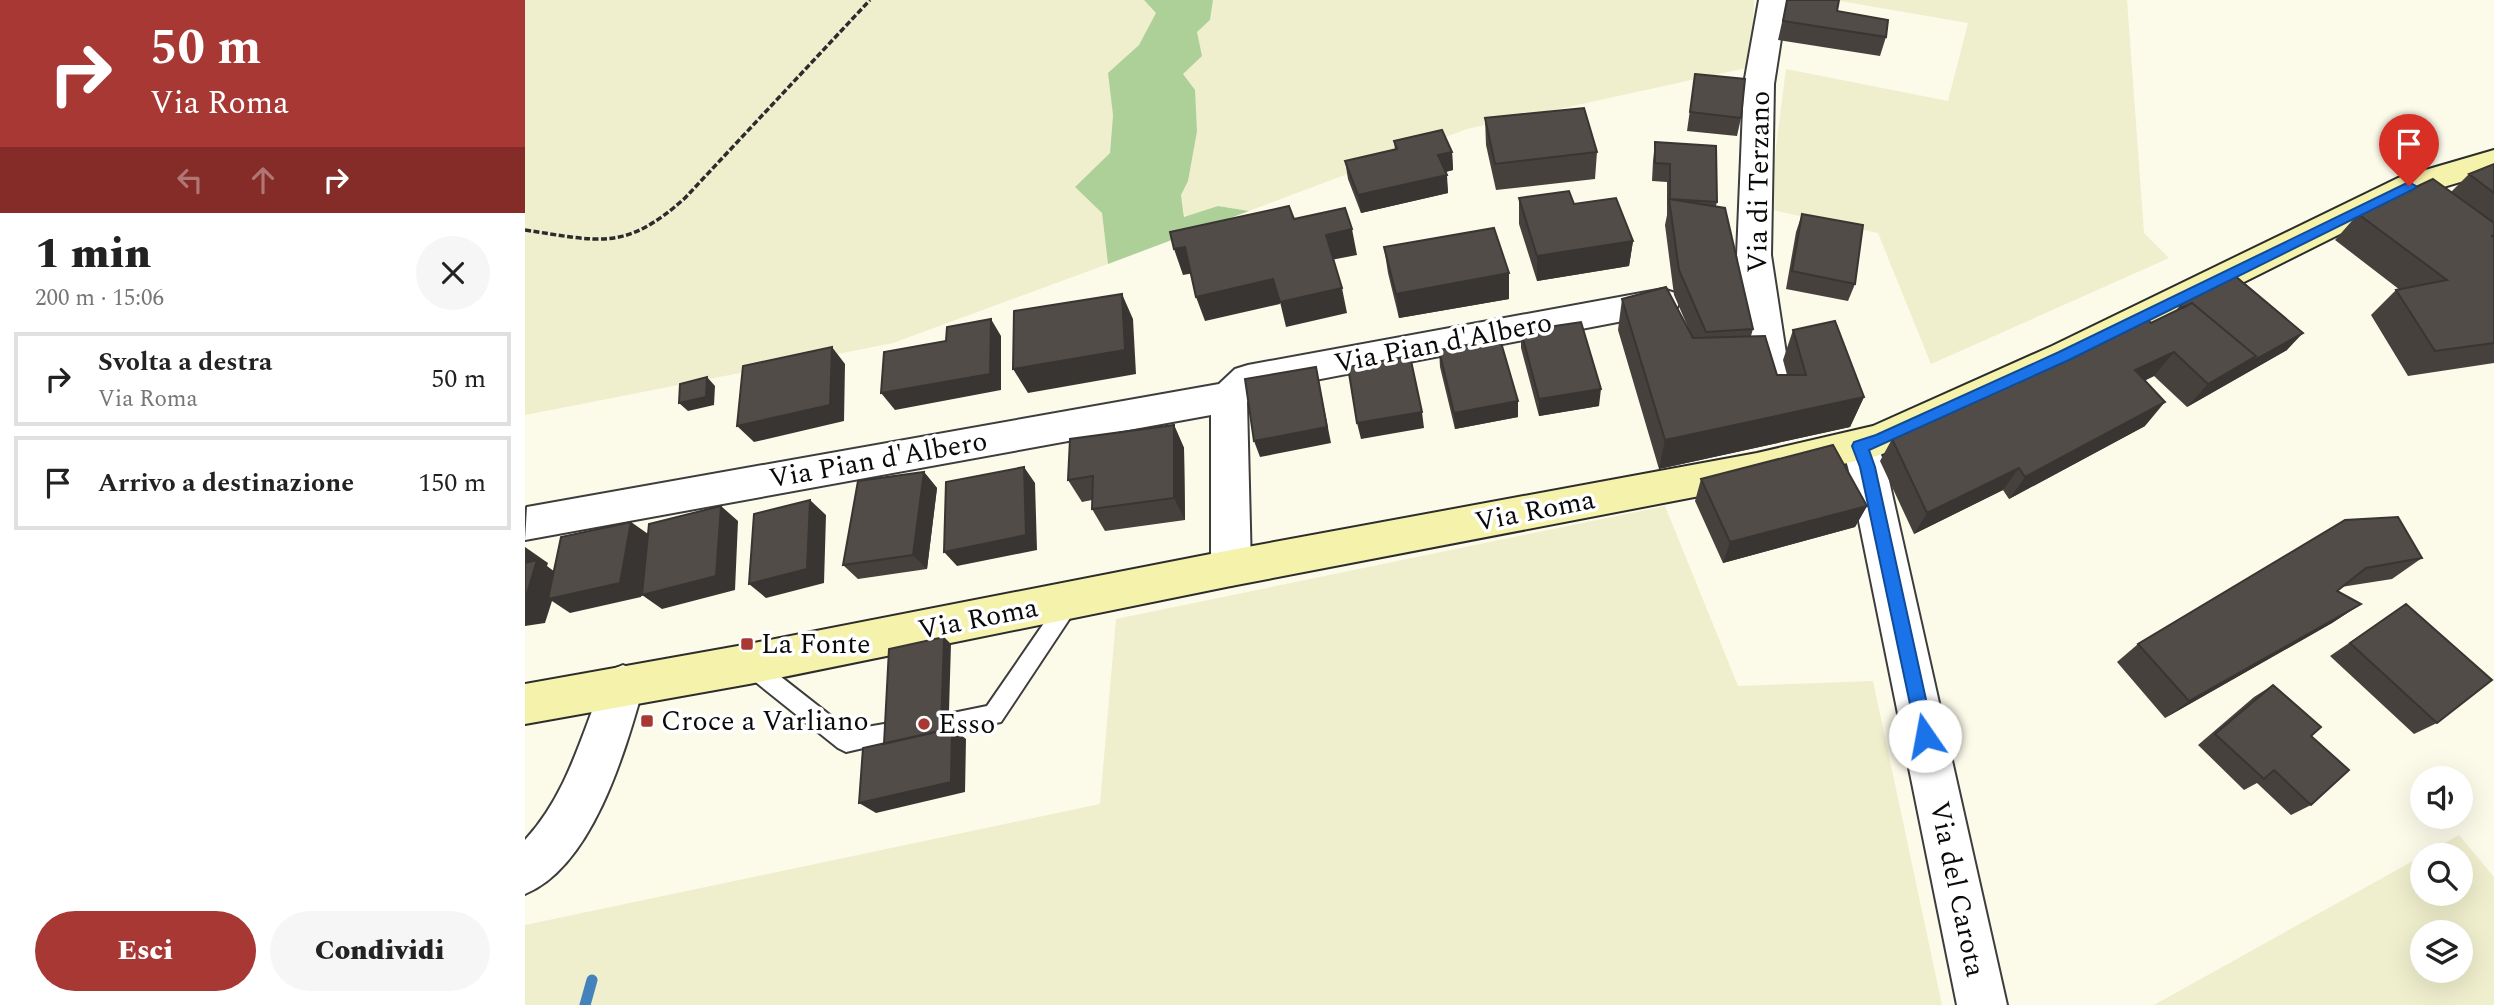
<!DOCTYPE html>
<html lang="it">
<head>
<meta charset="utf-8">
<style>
	:root { --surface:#fff; --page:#f6f6f6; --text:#222; --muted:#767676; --line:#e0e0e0; --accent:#a73834 }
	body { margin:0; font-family:Spectral,serif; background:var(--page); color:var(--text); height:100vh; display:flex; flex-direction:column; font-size:26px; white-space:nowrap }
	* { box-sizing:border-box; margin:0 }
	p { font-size:23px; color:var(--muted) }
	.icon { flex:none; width:38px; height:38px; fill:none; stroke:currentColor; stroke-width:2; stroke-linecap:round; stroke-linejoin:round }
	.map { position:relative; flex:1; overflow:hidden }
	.side { display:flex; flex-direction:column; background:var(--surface); width:525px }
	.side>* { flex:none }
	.guide { background:#a73834; color:#fff; overflow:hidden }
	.controls { position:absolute; left:1885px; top:766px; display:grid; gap:14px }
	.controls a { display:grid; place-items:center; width:63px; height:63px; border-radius:50%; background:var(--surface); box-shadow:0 7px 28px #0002; font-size:35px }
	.pin { position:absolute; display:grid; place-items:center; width:60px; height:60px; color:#fff; margin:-72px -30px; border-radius:50% 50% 50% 0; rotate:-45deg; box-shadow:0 0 7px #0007 }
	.pin .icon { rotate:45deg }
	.me { position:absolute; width:77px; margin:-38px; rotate:348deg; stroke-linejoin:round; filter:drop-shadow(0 0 5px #0008) }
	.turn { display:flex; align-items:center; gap:24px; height:147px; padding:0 35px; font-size:32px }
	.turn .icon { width:91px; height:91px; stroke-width:2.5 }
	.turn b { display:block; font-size:49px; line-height:60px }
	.lanes { display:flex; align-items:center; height:66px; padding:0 35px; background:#0003; justify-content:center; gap:35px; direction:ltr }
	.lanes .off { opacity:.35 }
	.round { display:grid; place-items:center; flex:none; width:74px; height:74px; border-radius:37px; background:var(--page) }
	.overview { display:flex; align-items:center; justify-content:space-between; height:119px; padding:0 35px }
	h1 { font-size:42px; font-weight:800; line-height:52px }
	.action { display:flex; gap:14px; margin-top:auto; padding:14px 35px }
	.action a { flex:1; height:80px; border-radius:42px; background:var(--accent); color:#fff; font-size:28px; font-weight:800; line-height:80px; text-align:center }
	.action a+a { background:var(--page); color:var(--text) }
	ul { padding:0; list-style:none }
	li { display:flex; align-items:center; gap:21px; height:94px; margin:0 14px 10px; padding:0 21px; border:4px solid var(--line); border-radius:0px }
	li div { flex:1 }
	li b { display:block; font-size:26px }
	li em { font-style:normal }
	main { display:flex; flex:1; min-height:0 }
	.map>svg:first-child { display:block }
	.farmland { fill:#efeecd; fill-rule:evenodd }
	.forest { fill:#add099 }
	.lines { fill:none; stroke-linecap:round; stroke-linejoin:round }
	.stream { stroke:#4482bb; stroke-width:11 }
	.service-casing { stroke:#3d3d3d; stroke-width:4 }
	.minor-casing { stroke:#3d3d3d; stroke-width:4 }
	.secondary-casing { stroke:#2c2c2c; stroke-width:4 }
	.path { stroke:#2c2c2c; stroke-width:3.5; stroke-dasharray:6 2.5; stroke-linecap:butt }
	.service { fill:#fff; fill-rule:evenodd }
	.minor { fill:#fff; fill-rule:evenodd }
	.secondary { fill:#f5f2ab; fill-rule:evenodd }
	.wall { fill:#46413d }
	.shaded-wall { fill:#393532 }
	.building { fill:#514c47; stroke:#393532; stroke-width:2 }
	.route { fill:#1a73e8; stroke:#114b97; stroke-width:2 }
	.poi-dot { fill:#a73834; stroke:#fff; stroke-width:2.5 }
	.labels { text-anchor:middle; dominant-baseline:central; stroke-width:7; stroke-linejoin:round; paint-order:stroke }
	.street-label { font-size:28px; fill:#0a0a0a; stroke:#fff }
	.poi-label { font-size:28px; fill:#0a0a0a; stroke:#fff; text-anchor:start }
</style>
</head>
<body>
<main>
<section class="side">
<div class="guide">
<div class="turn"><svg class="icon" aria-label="right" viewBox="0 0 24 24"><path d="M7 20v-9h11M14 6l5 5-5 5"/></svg><div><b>50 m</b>Via Roma</div></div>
<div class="lanes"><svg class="icon off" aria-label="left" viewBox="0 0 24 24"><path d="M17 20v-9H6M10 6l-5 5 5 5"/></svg><svg class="icon off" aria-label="ahead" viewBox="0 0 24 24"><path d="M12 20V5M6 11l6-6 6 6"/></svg><svg class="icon" aria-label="right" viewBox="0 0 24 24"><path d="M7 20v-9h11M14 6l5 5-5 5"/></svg></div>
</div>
<div class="overview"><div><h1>1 min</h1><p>200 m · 15:06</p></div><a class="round"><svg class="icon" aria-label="close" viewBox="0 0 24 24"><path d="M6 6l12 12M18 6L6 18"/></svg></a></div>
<ul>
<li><svg class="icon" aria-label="right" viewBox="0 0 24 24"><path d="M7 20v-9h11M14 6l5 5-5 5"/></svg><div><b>Svolta a destra</b><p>Via Roma</p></div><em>50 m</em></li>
<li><svg class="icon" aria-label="arrive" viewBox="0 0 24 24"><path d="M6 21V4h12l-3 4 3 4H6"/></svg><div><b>Arrivo a destinazione</b></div><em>150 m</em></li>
</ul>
<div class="action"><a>Esci</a><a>Condividi</a></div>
</section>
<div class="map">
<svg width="1969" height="1005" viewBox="0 0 1969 1005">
	<rect width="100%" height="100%" fill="#fcfae9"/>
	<path class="farmland" d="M0,0H619L632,13L614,45L584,73L588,115L585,153L550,187L577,213L583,264L368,343L0,415Z
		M688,0H1229L1226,67L942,129L724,211L693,206L660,218L656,195L663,181L658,74L672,32L685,20Z
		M1309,0H1602L1619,233L1644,258L1406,364L1353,233L1243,209L1261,69L1423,101L1443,23Z
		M1140,506L1213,686L1348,681L1417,1005H0V925L575,804L591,619Z
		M1934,835L1969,877V1005H1629L1897,856V894H1936V856H1897ZM1897,933H1936V971H1897Z"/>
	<path class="forest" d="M619,0H688L685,20L672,32L677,56L658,74L670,90L672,131L663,181L656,195L659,217L693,206L724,211L583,264L577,213L550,187L585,153L588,115L583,73L614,45L631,13Z"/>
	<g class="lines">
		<path class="stream" d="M60,1005L67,980"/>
		<g class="service-casing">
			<path id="service" d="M546,591L553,594L556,600L553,606L476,722L426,732L418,729L415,722L418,715L462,706L539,594Z
				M225,655L232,658L324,730L365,723L373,726L376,733L373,740L321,752L313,748L218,672L214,665L218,658Z"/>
		</g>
		<g class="minor-casing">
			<path id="minor" d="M1234,0H1262L1249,84L1246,255L1262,360L1271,391L1266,401L1253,405L1240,401L1226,360L1212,255L1219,84Z
				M1138,289L1150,293L1155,302L1150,311L733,391L722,402L726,568L720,580L706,586L692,580L686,568V415L0,540L2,507L694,384L710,369L723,365Z
				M1335,431L1348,435L1361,467L1482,1005H1432L1323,467L1316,446L1322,435Z
				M98,665L113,671L119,685C100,751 68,866 0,894V840C45,791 57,730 83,671Z"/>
		</g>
		<g class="secondary-casing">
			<path id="secondary" d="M1969,150V172L1895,194L1551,366L1355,455L1232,485L706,586L224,684L0,724V684L224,644L706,550L1232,453L1348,426L1527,346L1873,178Z"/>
		</g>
		<path class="path" d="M0,230C74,241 100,252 160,198L345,0"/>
		<use href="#service" class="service"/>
		<use href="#minor" class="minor"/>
		<use href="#secondary" class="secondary"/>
	</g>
	<path class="wall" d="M1262,0L1312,11L1361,37L1355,56L1253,40Z
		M1170,74L1216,118L1212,136L1162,131Z
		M960,118L1072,152L1070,179L971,190L961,145Z
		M869,141L927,152L928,170L921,172L923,193L836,213L823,179L820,161L870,150Z
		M1130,142L1192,202L1191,206L1228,329L1226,336L1252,375H1262L1258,360L1268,330L1339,397L1325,427L1134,469L1093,330L1097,299L1165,332L1149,295L1140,225L1142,215V182L1127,181L1128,161Z
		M1969,164V363L1883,376L1846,315L1871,290H1875L1810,240L1833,214L1926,192L1944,174Z
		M994,198L1049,204L1108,241L1104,266L1012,281L994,224Z
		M1277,214L1330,284L1323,301L1261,289L1271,232Z
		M859,247L984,299L874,318L863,273Z
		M1655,305L1762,350L1662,407L1629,376L1619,381L1620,426L1484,499L1478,490L1389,534L1355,461L1367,439L1626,323L1650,312Z
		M996,331L1074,406L1014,416L996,348Z
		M914,350L993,401V417L930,429L915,367Z
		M649,425L659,448L660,520L580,531L567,509V500L557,502L543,480Z
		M399,472L412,488L402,569L333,579L318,565Z
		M1176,479L1342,506L1330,527L1198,563L1170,501Z
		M1820,520L1897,558L1867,579L1816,587L1812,591L1836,604L1807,623L1640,718L1592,662L1613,644Z
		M1881,604L1912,723L1889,734L1805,656Z
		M1748,685L1786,736V805L1766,815L1732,783L1719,790L1673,745L1729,697Z"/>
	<path class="shaded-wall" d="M927,152L928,170L915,173L913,155Z
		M922,175L923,193L836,213L833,195Z
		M827,229L832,255L806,260L801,235Z
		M1108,241L1104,266L1012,281V256Z
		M660,247L669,273L658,275L649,249Z
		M984,273V299L874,318L871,294Z
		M748,279L755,304L680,321L671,297Z
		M817,288L822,313L761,327L755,302Z
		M597,294L608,319L611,374L503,393L488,369Z
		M466,319L476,336V390L370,410L356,393Z
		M1778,333L1762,350L1662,407L1683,384L1731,356Z
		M307,347L320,364L319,421L229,442L212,426Z
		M1649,352L1629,376L1591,394L1610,370Z
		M791,367L806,443L735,457L729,441Z
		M182,377L190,386L189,405L163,411L154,403Z
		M1076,389L1074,406L1014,416V399Z
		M1339,397L1325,427L1134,469L1140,440Z
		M993,401V417L930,429L929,413Z
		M1640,402L1620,426L1484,499L1500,477Z
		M897,412L899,428L836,439L832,423Z
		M649,425L659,448L660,520L649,498Z
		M499,467L510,483L512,550L432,566L419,552Z
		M1494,468L1478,490L1389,534L1402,513Z
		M399,472L412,488L402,569L388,555Z
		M285,500L301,515L299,583L241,598L224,584Z
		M196,506L213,521L210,590L137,609L117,595Z
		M1342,506L1330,527L1198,563L1205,542Z
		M106,522L126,536L116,597L45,613L27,601L20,623L0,626V547L23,563L22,566L34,575Z
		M1836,604L1807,623L1640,718L1664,701Z
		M419,637L426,644L423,744L366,757Z
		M427,728L441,739L440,792L351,813L334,803Z"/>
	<path class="building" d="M1262,0H1314L1312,11L1363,20L1361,37L1258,21Z
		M1170,74L1220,79L1216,118L1165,112Z
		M1059,108L1072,152L970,164L960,118Z
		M917,130L927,152L913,155L922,175L833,195L820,161L872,149L869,141Z
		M1130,142L1191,146L1192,202L1145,199V164L1130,163Z
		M1969,164V193L1944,174Z
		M1908,179L1969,223V235L1967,236L1969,238V343L1910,351L1871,290L1922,280L1833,214Z
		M1044,191L1049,204L1091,198L1108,241L1012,256L994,198Z
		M1144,199L1200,208L1228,329L1181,332L1154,270Z
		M764,206L769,219L820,208L827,229L801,235L817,288L755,302L748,279L671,297L660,247L649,249L645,232Z
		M1277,214L1338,225L1330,284L1267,271Z
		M969,228L984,273L871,294L859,247Z
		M1709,275L1778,333L1724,363L1731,356L1667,303L1658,308L1655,305Z
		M1141,287L1168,338L1240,336L1252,375H1281L1268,330L1310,321L1339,397L1140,440L1097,299Z
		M597,294L600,350L488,369L489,311Z
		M1667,303L1731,356L1683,384L1649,352L1610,370L1640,402L1500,477L1494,468L1402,513L1367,439L1618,315L1626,323Z
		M466,319L465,374L356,393L359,352L421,341L422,327Z
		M1056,322L1076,389L1014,399L996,331Z
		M975,339L993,401L929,413L914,350Z
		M307,347L305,405L212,426L218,366Z
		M885,356L897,412L832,423L823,367Z
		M791,367L802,427L729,441L720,379Z
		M182,377L181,397L154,403L155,384Z
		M649,425V498L567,509L568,476L543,480L545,439Z
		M1308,445L1342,506L1205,542L1176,479Z
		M499,467L501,535L419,552L421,482Z
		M399,472L388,555L318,565L333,481Z
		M285,500L282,569L224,584L229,514Z
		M196,506L191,576L117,595L124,524Z
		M1873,517L1897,558L1841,568L1812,591L1836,604L1664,701L1613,644L1820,520Z
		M106,522L95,583L23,599L36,537Z
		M12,560L0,600V563Z
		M1881,604L1967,680L1912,723L1825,643Z
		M419,637L416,731L359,744L364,649Z
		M1748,685L1796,727L1786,736L1824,770L1786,805L1749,770L1739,779L1690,734Z
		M427,728L426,782L334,803L338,748Z"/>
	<path class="route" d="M1884,182L1891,186L1889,189L1544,360L1344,450L1350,467L1409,736L1406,742L1400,744L1393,742L1335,467L1327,446L1329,442L1351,435L1534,352Z"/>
	<g class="poi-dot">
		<rect x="215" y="637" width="14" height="14" rx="3.5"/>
		<rect x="115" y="714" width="14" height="14" rx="3.5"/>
		<circle cx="399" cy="724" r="7"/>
	</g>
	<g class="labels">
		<g class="street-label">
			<text transform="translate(1234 182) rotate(-89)">Via di Terzano</text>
			<text transform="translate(918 343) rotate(-11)">Via Pian d'Albero</text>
			<text transform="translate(353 460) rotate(-10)">Via Pian d'Albero</text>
			<text transform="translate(1010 511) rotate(-11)">Via Roma</text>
			<text transform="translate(453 619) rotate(-11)">Via Roma</text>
			<text transform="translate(1432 889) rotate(78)">Via del Carota</text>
		</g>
		<g class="poi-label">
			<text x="236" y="644">La Fonte</text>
			<text x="136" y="721">Croce a Varliano</text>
			<text x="413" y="724">Esso</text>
		</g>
	</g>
</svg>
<div class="controls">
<a><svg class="icon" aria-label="sound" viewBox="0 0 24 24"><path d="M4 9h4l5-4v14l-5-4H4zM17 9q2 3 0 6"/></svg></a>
<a><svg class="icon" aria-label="search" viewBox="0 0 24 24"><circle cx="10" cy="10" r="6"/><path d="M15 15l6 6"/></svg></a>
<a><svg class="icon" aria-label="layers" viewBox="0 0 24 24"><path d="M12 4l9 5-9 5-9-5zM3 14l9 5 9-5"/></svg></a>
</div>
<div class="pin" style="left:1884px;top:186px;background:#d93025"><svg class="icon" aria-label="arrive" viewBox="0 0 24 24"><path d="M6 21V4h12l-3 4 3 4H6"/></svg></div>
<svg class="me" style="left:1400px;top:736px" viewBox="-20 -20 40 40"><circle r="19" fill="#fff"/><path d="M0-13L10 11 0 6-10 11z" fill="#1a73e8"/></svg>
</div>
</main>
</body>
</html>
